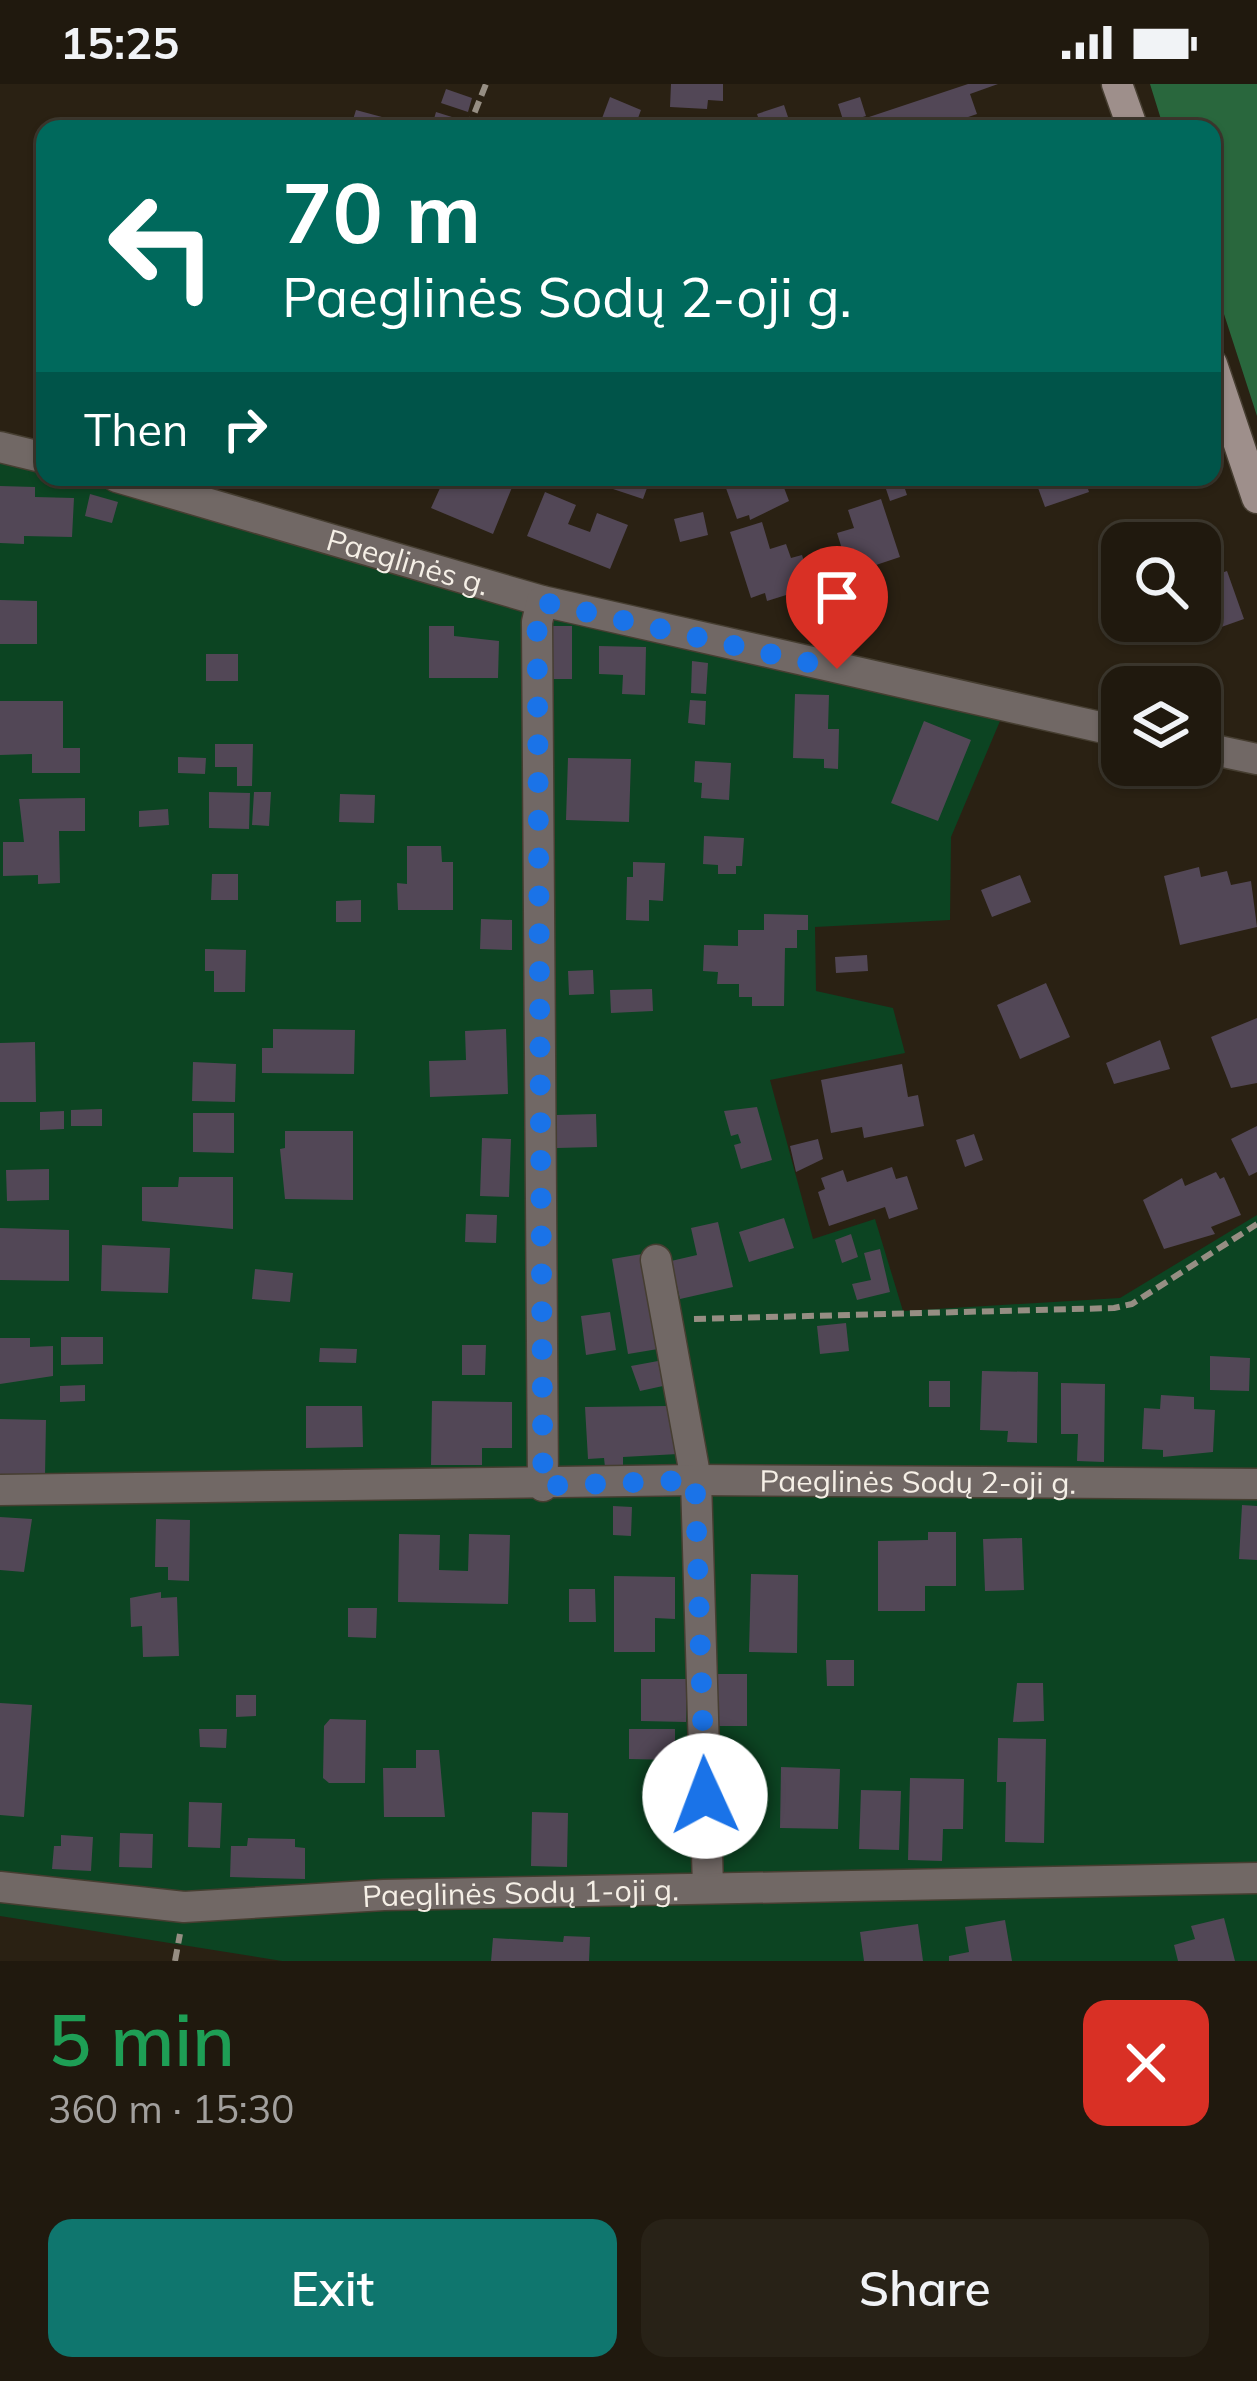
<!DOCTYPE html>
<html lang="en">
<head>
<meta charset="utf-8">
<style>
	:root { --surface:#20190e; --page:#282217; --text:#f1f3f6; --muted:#a2a09e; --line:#3d382e; --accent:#0f766e }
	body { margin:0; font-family:Mulish,sans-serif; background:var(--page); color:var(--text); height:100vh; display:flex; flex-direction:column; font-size:45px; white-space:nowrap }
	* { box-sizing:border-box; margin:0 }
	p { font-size:39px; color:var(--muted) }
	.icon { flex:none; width:66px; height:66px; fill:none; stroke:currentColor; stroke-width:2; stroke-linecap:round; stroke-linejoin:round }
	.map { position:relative; height:1877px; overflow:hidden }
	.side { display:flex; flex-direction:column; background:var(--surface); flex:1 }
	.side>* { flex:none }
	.top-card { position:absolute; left:36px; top:36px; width:1185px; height:366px; border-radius:24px; box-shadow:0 3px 9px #0004,0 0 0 3px var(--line); background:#00695c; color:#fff; overflow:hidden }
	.fabs { position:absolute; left:1101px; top:438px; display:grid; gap:24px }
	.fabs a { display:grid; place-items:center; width:120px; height:120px; border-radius:24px; background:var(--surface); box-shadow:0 3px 9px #0004,0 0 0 3px var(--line); font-size:60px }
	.pin { position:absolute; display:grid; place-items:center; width:102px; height:102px; color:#fff; margin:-123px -51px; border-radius:50% 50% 50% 0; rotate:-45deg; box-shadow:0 0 12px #0007 }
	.pin .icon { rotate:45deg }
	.me { position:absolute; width:132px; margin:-66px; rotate:358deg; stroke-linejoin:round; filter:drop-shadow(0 0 9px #0008) }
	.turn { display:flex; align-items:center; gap:42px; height:252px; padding:0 48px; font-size:54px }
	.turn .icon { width:156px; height:156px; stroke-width:2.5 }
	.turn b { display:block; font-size:84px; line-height:102px }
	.then { display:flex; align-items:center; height:114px; padding:0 48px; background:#0003; gap:24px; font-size:45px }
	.round { display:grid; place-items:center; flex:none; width:126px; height:126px; border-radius:24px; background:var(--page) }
	.headline { display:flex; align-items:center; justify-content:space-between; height:204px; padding:0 48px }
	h1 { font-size:72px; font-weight:600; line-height:90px; color:#1e9e55 }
	.primary-button { display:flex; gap:24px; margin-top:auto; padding:24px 48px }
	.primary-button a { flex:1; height:138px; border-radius:24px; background:var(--accent); color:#fff; font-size:48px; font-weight:600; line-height:138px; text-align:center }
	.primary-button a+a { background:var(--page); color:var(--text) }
	.status { display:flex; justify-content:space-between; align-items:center; height:84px; padding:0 60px; background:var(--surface); direction:ltr }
	.status svg { height:33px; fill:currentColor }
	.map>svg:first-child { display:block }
	.green { fill:#0c4422 }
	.forest { fill:#29673d }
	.building { fill:#524756 }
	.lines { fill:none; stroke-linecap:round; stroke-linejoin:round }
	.street-casing { stroke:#463e31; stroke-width:33 }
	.secondary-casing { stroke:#463e31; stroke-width:33 }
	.path { stroke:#968e83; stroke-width:6; stroke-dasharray:12 6; stroke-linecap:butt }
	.street { stroke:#716865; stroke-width:30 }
	.secondary { stroke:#9e8f8b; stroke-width:30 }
	.route { stroke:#1a73e8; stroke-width:21; stroke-dasharray:0 37.8 }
	.labels { text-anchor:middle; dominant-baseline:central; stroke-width:12; stroke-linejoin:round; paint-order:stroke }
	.street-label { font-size:30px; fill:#f5efe6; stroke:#0f0b06 }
</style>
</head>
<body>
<div class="status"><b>15:25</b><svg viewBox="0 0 49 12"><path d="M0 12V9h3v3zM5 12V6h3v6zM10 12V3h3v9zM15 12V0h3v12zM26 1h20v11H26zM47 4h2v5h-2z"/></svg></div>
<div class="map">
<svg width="1257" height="1877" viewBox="0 0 1257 1877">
	<rect width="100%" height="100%" fill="#2a2113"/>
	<path class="green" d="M0,351L45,364V393H146L517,501L1011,611L951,753L950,836L815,843L816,907L893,924L905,969L770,996L813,1155L875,1135L903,1227L1120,1214L1257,1131V1877H282L0,1832Z"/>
	<path class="forest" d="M1150,0H1257V332L1212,193V45H1164Z"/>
	<path class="building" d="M671,0H723V17L708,16L707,25L670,23Z
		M968,0H998L970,10L977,30L933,45H873L869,33Z
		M446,5L472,14L468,28L441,19Z
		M610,13L641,26L634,45H598Z
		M860,13L866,32L844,39L838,20Z
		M784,21L792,45H743L760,39L757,30Z
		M356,26L382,33L379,45H350Z
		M436,28L468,38L466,45H431Z
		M445,393H495L513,401L493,450L431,424Z
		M611,393H651L643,415L607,403Z
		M722,393H780L789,417L750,436L749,431L737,435Z
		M882,393H901L907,411L890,417Z
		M1034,393H1084L1089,408L1045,423Z
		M0,402L35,403V413L74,414L72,453L24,452V460L0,459Z
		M545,408L576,421L568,440L590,448L597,429L628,441L610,485L527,452Z
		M90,410L118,418L112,439L85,432Z
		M881,415L900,473L867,484L864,475L847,481L837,449L854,444L848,426Z
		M703,428L708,451L680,458L674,435Z
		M762,438L770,465L786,460L791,474L802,471L812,503L767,517L765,509L751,514L730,448Z
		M1200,478L1207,494L1227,487L1244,535L1193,553L1187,537H1200Z
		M0,516L37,517V560H0Z
		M429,542H454V552L499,557L498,594H429Z
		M546,542H572V595H545Z
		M599,562L646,563L645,611L622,610L623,591L599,590Z
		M206,570H238V597H206Z
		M692,577L708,579L706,610L691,609Z
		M795,610L829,611L828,645H839L838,685L824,684V675L793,674Z
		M690,616L706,617L705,641L688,639Z
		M0,617H63V664H80V689H32V670L0,671Z
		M924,637L971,656L938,737L891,719Z
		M215,660H253L252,702H237V683H215Z
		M178,673L206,674L205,690L178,689Z
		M568,674L631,675L629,738L566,736Z
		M695,677L731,679L729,716L701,714L702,699L694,698Z
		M209,708L250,709L249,745L209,744Z
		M254,708H271L269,742L252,741Z
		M340,710L375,711L374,739L339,738Z
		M85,714V747H59L60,799L38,800V791L3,792V758H24L19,715Z
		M168,725L169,741L139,743V727Z
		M704,752L744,754L742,782H736V790H718V781L703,780Z
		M407,762H441L442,778H453V826H398L397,799L407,800Z
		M633,778L665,779L663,817L649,816V837L626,836L627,793H633Z
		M1199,783L1201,793L1227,787L1231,801L1251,797L1257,843L1180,861L1164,792Z
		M212,790H238V816H211Z
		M1020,791L1031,818L992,833L981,806Z
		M361,816V838H336V817Z
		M764,830L808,831V846H797V864H785L784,922H752V913H739V900H717L718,888L703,887L704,861L738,862V846H764Z
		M481,835L512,836V866L480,865Z
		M205,865L246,866L245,908H214V887H205Z
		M867,871L868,887L836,889L835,873Z
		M593,886L594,910L569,911L568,887Z
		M1046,899L1070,953L1020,975L997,921Z
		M652,905L653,927L611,929L610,906Z
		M1257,934V999L1231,1004L1211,953Z
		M273,945L355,946L354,990L262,989V964H273Z
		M506,945L508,1010L430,1013L429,977L466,976L465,947Z
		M1160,956L1170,985L1114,1000L1106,979Z
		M35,958L36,1018H0V959Z
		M193,978L236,980L235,1018L192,1017Z
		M902,980L908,1013L918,1011L924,1042L864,1054L862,1043L831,1049L821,996Z
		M757,1023L772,1076L741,1085L734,1061L741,1059L738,1050L731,1052L724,1027Z
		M102,1025V1042H71V1026Z
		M64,1027V1045L40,1046V1028Z
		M193,1029H234V1069L193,1068Z
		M596,1030L597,1063L557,1064L556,1031Z
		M1257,1042V1088L1249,1092L1231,1055Z
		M285,1047H353V1116L285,1115L280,1065L285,1064Z
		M974,1050L983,1076L965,1083L956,1056Z
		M482,1054L511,1055L509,1113L480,1112Z
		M818,1055L823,1075L796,1088L790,1062Z
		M892,1083L896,1095L907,1092L918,1125L889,1135L885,1123L829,1142L818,1108L825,1105L821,1094L843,1086L847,1098Z
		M49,1085V1116L7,1117L6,1086Z
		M1216,1088L1220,1095L1224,1093L1241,1131L1211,1143L1215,1150L1164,1165L1143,1116L1182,1094L1185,1102Z
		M179,1093H233V1145L142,1137V1103H178Z
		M466,1130L497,1131L496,1159L465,1158Z
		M784,1134L794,1164L749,1178L739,1148Z
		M718,1138L733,1203L680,1215L671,1177L697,1171L691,1144Z
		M0,1144L69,1146V1197L0,1196Z
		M851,1150L858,1173L842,1179L835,1156Z
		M102,1161L170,1164L168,1209L101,1207Z
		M880,1165L890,1208L857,1216L852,1200L871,1196L864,1169Z
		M642,1170L658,1265L628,1270L612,1175Z
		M255,1185L293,1189L290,1218L252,1215Z
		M610,1228L616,1266L586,1271L581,1232Z
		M846,1239L849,1267L820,1270L817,1242Z
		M61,1253H103V1280L61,1281Z
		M0,1254H30V1263L53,1262V1292L0,1300Z
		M462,1261H486L485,1291H462Z
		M320,1264L357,1265L356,1279L319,1278Z
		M1210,1272L1250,1274L1249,1307L1210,1306Z
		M658,1277L663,1302L640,1307L631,1282Z
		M982,1287L1038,1288L1037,1359L1007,1358L1008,1347L980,1346Z
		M929,1297H950V1323H929Z
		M1061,1299L1105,1300L1104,1378L1077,1377L1078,1350H1061Z
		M85,1301V1317L60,1318V1302Z
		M1161,1311L1194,1313V1325L1215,1326L1213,1368L1163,1373V1366L1142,1365L1144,1324L1160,1325Z
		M432,1317L512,1318V1364H482V1381H431Z
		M306,1322H362L363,1363L306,1364Z
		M667,1322L678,1370L623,1373V1382L605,1383L604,1374L588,1375L585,1323Z
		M0,1335L46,1336L45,1392H0Z
		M1242,1421L1257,1422V1476L1239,1475Z
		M613,1422L632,1423L631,1452L613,1451Z
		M0,1433L32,1435L24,1488L0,1486Z
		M156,1435L190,1436L189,1497L168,1496V1483H155Z
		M928,1448H956V1502H925V1527H878V1457L928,1456Z
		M399,1450L440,1451L439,1486L468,1487L469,1450L510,1451L508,1520L398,1518Z
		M1022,1454L1024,1506L985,1507L983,1455Z
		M751,1490L798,1491L797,1569L749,1568Z
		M614,1492L675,1493V1535L655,1534V1568H614Z
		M569,1505H595L596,1538H569Z
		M161,1508V1514L177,1513L179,1572L143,1573L142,1542L131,1543L130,1514Z
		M348,1524H377L376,1554L348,1553Z
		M826,1576H854V1602H827Z
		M712,1590H747V1642H712Z
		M641,1595H687L686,1638L641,1637Z
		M1017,1599H1043L1044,1637L1013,1638Z
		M236,1611H256V1632L236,1633Z
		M0,1619L32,1621L24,1733L0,1731Z
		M330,1635L366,1636L365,1699H329L323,1694L324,1642Z
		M199,1645H227L226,1664L200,1663Z
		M629,1645H675V1676L629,1675Z
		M998,1654L1046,1655L1044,1759L1005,1758L1006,1698H997Z
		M416,1666H439L445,1733H384L383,1684H416Z
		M781,1683L840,1685L838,1745L780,1744Z
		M910,1694L964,1695L963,1745H943L942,1777L908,1776Z
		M861,1706L901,1707L899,1766L859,1765Z
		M189,1718L222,1719L220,1764L188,1763Z
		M532,1728L568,1729L567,1783L531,1782Z
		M120,1749L153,1750L152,1784L119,1783Z
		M61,1751L93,1753L91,1787L52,1785L54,1762H61Z
		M248,1754L295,1755V1763L305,1764V1795L230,1793L231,1762H247Z
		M1224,1834L1235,1877H1178L1174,1861L1195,1855L1191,1842Z
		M1005,1836L1012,1877H949V1872L969,1868L965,1843Z
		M918,1840L923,1877H864L860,1848Z
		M564,1852L590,1853L589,1877H491L493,1854L563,1858Z"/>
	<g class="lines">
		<g class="street-casing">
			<g id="street">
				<path d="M0,363L45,374"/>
				<path id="s1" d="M117,393L542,517L1122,648"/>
				<path d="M542,517L537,538L543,1402"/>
				<path d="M1200,663L1257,675"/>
				<path d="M656,1176L696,1396L708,1803"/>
				<path id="s2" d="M0,1406L696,1396L1257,1400"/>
				<path id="s3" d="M0,1803L184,1823L384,1811L1257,1794"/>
			</g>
		</g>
		<g class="secondary-casing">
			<path id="secondary" d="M1117,0L1133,45
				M1212,280L1257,414"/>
		</g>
		<path class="path" d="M468,45L486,0
			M694,1235L1114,1224L1132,1220L1257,1140
			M175,1877L180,1850"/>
		<use href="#street" class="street"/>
		<use href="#secondary" class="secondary"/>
	</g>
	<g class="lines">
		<path class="route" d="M705,1712L695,1396L543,1402L537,538L542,518L837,585"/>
	</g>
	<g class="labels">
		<g class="street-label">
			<text stroke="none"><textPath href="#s1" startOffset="303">Paeglinės g.</textPath></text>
			<text stroke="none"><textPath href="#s2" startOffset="918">Paeglinės Sodų 2-oji g.</textPath></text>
			<text stroke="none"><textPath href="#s3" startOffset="522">Paeglinės Sodų 1-oji g.</textPath></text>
		</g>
	</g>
</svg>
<div class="fabs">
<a><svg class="icon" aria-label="search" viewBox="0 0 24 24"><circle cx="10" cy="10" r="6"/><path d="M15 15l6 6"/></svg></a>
<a><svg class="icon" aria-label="layers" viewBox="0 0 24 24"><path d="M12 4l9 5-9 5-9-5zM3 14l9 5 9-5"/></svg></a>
</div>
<div class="pin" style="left:837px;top:585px;background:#d93025"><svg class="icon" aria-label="arrive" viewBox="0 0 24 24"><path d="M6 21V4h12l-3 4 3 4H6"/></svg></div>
<svg class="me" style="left:705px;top:1712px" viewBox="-20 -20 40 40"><circle r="19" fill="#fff"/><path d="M0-13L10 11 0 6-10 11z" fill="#1a73e8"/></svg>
<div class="top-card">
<div class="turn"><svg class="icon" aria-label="left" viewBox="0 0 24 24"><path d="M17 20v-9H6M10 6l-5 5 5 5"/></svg><div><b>70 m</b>Paeglinės Sodų 2-oji g.</div></div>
<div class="then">Then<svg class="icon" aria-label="right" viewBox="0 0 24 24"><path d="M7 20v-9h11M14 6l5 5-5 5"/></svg></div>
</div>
</div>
<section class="side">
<div class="headline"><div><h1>5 min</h1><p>360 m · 15:30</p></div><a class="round" style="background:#d93025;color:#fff"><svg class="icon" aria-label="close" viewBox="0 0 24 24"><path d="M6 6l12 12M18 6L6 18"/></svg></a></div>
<div class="primary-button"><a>Exit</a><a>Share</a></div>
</section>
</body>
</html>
